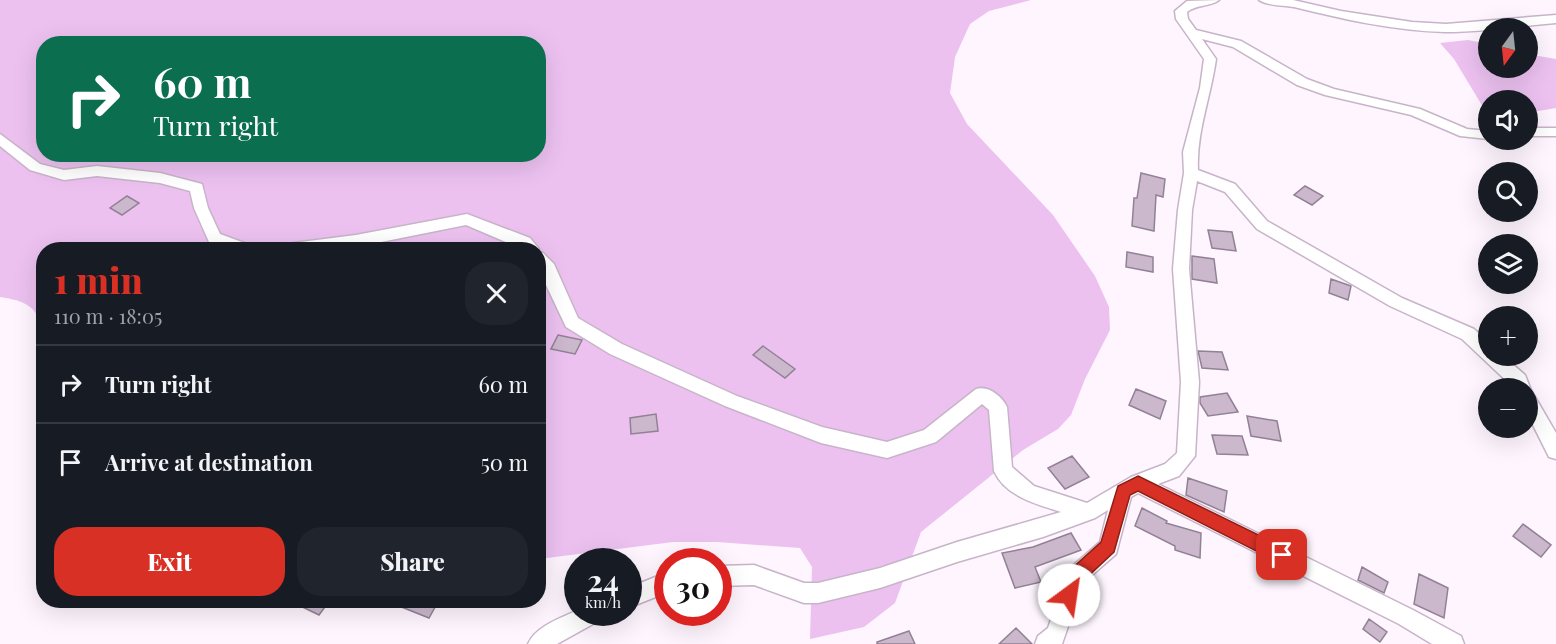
<!DOCTYPE html>
<html lang="en">
<head>
<meta charset="utf-8">
<style>
	:root { --surface:#171b24; --page:#20242c; --text:#f1f3f6; --muted:#9ea1a6; --line:#363941; --accent:#d93025 }
	body { margin:0; font-family:"Playfair Display",serif; background:var(--page); color:var(--text); height:100vh; display:flex; flex-direction:column; font-size:22px; white-space:nowrap }
	* { box-sizing:border-box; margin:0 }
	p { font-size:20px; color:var(--muted) }
	.icon { flex:none; width:33px; height:33px; fill:none; stroke:currentColor; stroke-width:2; stroke-linecap:round; stroke-linejoin:round }
	.map { position:relative; flex:1; overflow:hidden }
	.side { position:absolute; left:36px; top:242px; width:510px; height:366px; display:flex; flex-direction:column; background:var(--surface); border-radius:24px; box-shadow:0 6px 24px #0002 }
	.side>* { flex:none }
	.top-card { position:absolute; left:36px; top:36px; width:510px; height:126px; border-radius:24px; box-shadow:0 6px 24px #0002; background:#0b6e4f; color:#fff; overflow:hidden }
	.needle { width:39px; rotate:195deg }
	.fabs { position:absolute; left:1478px; top:18px; display:grid; gap:12px }
	.fabs a { display:grid; place-items:center; width:60px; height:60px; border-radius:50%; background:var(--surface); box-shadow:0 6px 24px #0002; font-size:30px }
	.speed { position:absolute; left:564px; top:548px; display:flex; gap:12px; font-size:30px; font-weight:700; text-align:center }
	.speed>* { display:grid; place-content:center; width:78px; height:78px; border-radius:50%; background:var(--surface); box-shadow:0 6px 24px #0002; line-height:1 }
	.speed small { font-size:15px; font-weight:400 }
	.speed .limit { border:9px solid #d22; background:#fff; color:#111 }
	.pin { position:absolute; display:grid; place-items:center; width:51px; height:51px; color:#fff; margin:-26px; border-radius:12px; box-shadow:0 3px 9px #0006 }
	.me { position:absolute; width:66px; margin:-33px; rotate:31deg; stroke-linejoin:round; filter:drop-shadow(0 0 4px #0008) }
	.turn { display:flex; align-items:center; gap:21px; height:126px; padding:0 18px; font-size:27px }
	.turn .icon { width:78px; height:78px; stroke-width:2.5 }
	.turn b { display:block; font-size:42px; line-height:51px }
	.round { display:grid; place-items:center; flex:none; width:63px; height:63px; border-radius:24px; background:var(--page) }
	.summary { display:flex; align-items:center; justify-content:space-between; height:102px; padding:0 18px }
	h1 { font-size:36px; font-weight:800; line-height:45px; color:var(--accent) }
	.cta { display:flex; gap:12px; margin-top:auto; padding:12px 18px }
	.cta a { flex:1; height:69px; border-radius:24px; background:var(--accent); color:#fff; font-size:24px; font-weight:800; line-height:69px; text-align:center }
	.cta a+a { background:var(--page); color:var(--text) }
	ul { padding:0; list-style:none }
	li { display:flex; align-items:center; gap:18px; height:78px; padding:0 18px; border-top:2px solid var(--line) }
	li div { flex:1 }
	li b { display:block; font-size:22px }
	li em { font-style:normal }
	.map>svg:first-child { display:block }
	.green { fill:#ecc1f0; fill-rule:evenodd }
	.building { fill:#cbb8cd; stroke:#928094; stroke-width:1.5 }
	.lines { fill:none; stroke-linecap:round; stroke-linejoin:round }
	.minor-casing { stroke:#c8b4c9; stroke-width:3 }
	.minor { fill:#fff; fill-rule:evenodd }
	.route { fill:#d93025; stroke:#8d1f18; stroke-width:1.5 }
</style>
</head>
<body>
<div class="map">
<svg width="1556" height="644" viewBox="0 0 1556 644">
	<rect width="100%" height="100%" fill="#fef5fe"/>
	<path class="green" d="M0,0H1031L989,11L970,24L955,57L950,93L967,124L1053,215L1095,276L1109,307L1110,330L1085,379L1071,415L1058,429L1023,450L921,532L895,603L864,627L810,639L812,567L800,548L717,542H673L539,559L538,249H44L43,332C37,305 25,301 0,297ZM44,44H538V154H44Z
		M1468,40L1488,44V68H1527V54L1556,59V108L1527,113V100H1488V112H1486L1454,59L1440,43Z"/>
	<path class="building" d="M1141,173L1165,179L1163,197L1156,195L1154,231L1132,226L1134,198H1137Z
		M1305,186L1323,196L1312,205L1294,195Z
		M127,196L139,203L122,215L110,208Z
		M1208,230L1232,232L1236,251L1212,248Z
		M1127,252L1153,257V272L1126,267Z
		M1192,256L1214,259L1217,283L1192,279Z
		M1331,279L1351,286L1348,300L1329,293Z
		M558,335L582,340L575,354L551,349Z
		M763,346L795,369L785,378L753,355Z
		M1198,351L1222,352L1228,370L1202,368Z
		M1136,389L1166,401L1160,419L1129,405Z
		M1227,393L1238,412L1208,416L1200,403V397Z
		M656,414L658,431L631,434L630,418Z
		M1247,416L1277,421L1281,441L1251,436Z
		M1212,435L1242,436L1248,455L1217,454Z
		M1072,456L1089,477L1065,489L1048,468Z
		M1188,478L1227,491L1224,512L1186,495Z
		M1142,508L1167,521L1166,523L1201,533L1200,558L1175,550V546L1135,526Z
		M1523,524L1551,545L1541,557L1513,536Z
		M1071,533L1081,550L1035,567L1041,582L1015,588L1002,553L1033,547Z
		M1362,567L1388,582L1384,593L1358,580Z
		M1419,574L1448,588L1444,618L1414,604Z
		M288,600H330L319,615Z
		M384,600H439L429,618Z
		M1369,619L1387,632L1380,642L1363,629Z
		M1016,628L1032,644H999Z
		M909,631L915,644H877V642Z"/>
	<g class="lines">
		<g class="minor-casing">
			<path id="minor" d="M1219,0C1210,7 1197,4 1187,12L1188,19L1196,30L1241,41L1307,79L1334,89L1420,109L1467,129L1488,131V139L1460,136L1411,115L1325,95L1297,85L1233,47L1202,39L1216,59C1211,96 1196,133 1198,170L1235,184L1267,221L1402,298L1474,329L1488,342V356H1503L1525,375L1531,390L1556,433V459L1549,457L1527,413V388H1514L1462,339L1390,306L1257,229L1225,192L1197,181L1192,210L1189,269L1199,382L1195,456L1179,476L1158,484L1413,610L1461,636L1464,644H1432L1399,624L1138,493L1131,497L1116,554L1083,583L1062,644H1035L1038,636L1048,628L1068,570L1100,542L1108,510L1095,518L1043,537L957,562L880,588L818,603H804L754,585L718,586V566L754,565L804,583H818L880,568L957,542L1061,512C1037,504 1006,497 994,471L989,410L982,404L936,442L887,458L821,443L725,406L610,354L566,327L538,268V251L543,253L554,264L578,318L622,344L737,396L822,427L887,442L924,430L976,389C988,385 1002,396 1007,407L1012,467L1034,486L1087,503L1131,477L1165,464L1177,453L1181,382L1173,269L1178,210L1184,173L1183,152L1200,88L1204,59L1176,19L1175,11L1187,1Z
				M1259,0H1293L1341,11L1412,22L1446,24L1556,15V23C1519,26 1482,32 1445,32C1395,31 1343,19 1294,7C1284,5 1267,6 1259,0Z
				M1527,128H1556V136H1527Z
				M0,134L40,164L64,170L97,166L160,173L202,184L208,208L220,234L250,245L253,249H228L209,242L194,208L190,191L160,183L97,176L64,180L30,170L0,146Z
				M467,214L530,238L539,249H522L466,225L356,247L285,249L288,245L293,243L356,235Z
				M668,572V592L628,608V588Z
				M578,610V612H605L602,619L557,644H528C536,626 561,618 578,610Z"/>
		</g>
		<use href="#minor" class="minor"/>
	</g>
	<path class="route" d="M1138,476L1287,549L1290,555L1287,561L1282,563L1276,561L1138,491L1130,495L1114,552L1082,582L1075,601L1069,604L1063,601L1060,595L1069,571L1101,542L1118,486Z"/>
</svg>
<div class="fabs">
<a><svg class="needle" viewBox="-14 -14 28 28"><path d="M0-13l5 13h-10z" fill="#e53935"/><path d="M0 13l5-13h-10z" fill="#9ea1a6"/></svg></a>
<a><svg class="icon" aria-label="sound" viewBox="0 0 24 24"><path d="M4 9h4l5-4v14l-5-4H4zM17 9q2 3 0 6"/></svg></a>
<a><svg class="icon" aria-label="search" viewBox="0 0 24 24"><circle cx="10" cy="10" r="6"/><path d="M15 15l6 6"/></svg></a>
<a><svg class="icon" aria-label="layers" viewBox="0 0 24 24"><path d="M12 4l9 5-9 5-9-5zM3 14l9 5 9-5"/></svg></a>
<a>+</a>
<a>−</a>
</div>
<div class="speed"><div>24<small>km/h</small></div><div class="limit">30</div></div>
<div class="pin" style="left:1282px;top:555px;background:#d93025"><svg class="icon" aria-label="arrive" viewBox="0 0 24 24"><path d="M6 21V4h12l-3 4 3 4H6"/></svg></div>
<svg class="me" style="left:1069px;top:595px" viewBox="-20 -20 40 40"><circle r="19" fill="#fff"/><path d="M0-13L10 11 0 6-10 11z" fill="#d93025"/></svg>
<div class="top-card">
<div class="turn"><svg class="icon" aria-label="right" viewBox="0 0 24 24"><path d="M7 20v-9h11M14 6l5 5-5 5"/></svg><div><b>60 m</b>Turn right</div></div>
</div>
<section class="side">
<div class="summary"><div><h1>1 min</h1><p>110 m · 18:05</p></div><a class="round"><svg class="icon" aria-label="close" viewBox="0 0 24 24"><path d="M6 6l12 12M18 6L6 18"/></svg></a></div>
<ul>
<li><svg class="icon" aria-label="right" viewBox="0 0 24 24"><path d="M7 20v-9h11M14 6l5 5-5 5"/></svg><div><b>Turn right</b></div><em>60 m</em></li>
<li><svg class="icon" aria-label="arrive" viewBox="0 0 24 24"><path d="M6 21V4h12l-3 4 3 4H6"/></svg><div><b>Arrive at destination</b></div><em>50 m</em></li>
</ul>
<div class="cta"><a>Exit</a><a>Share</a></div>
</section>
</div>
</body>
</html>
